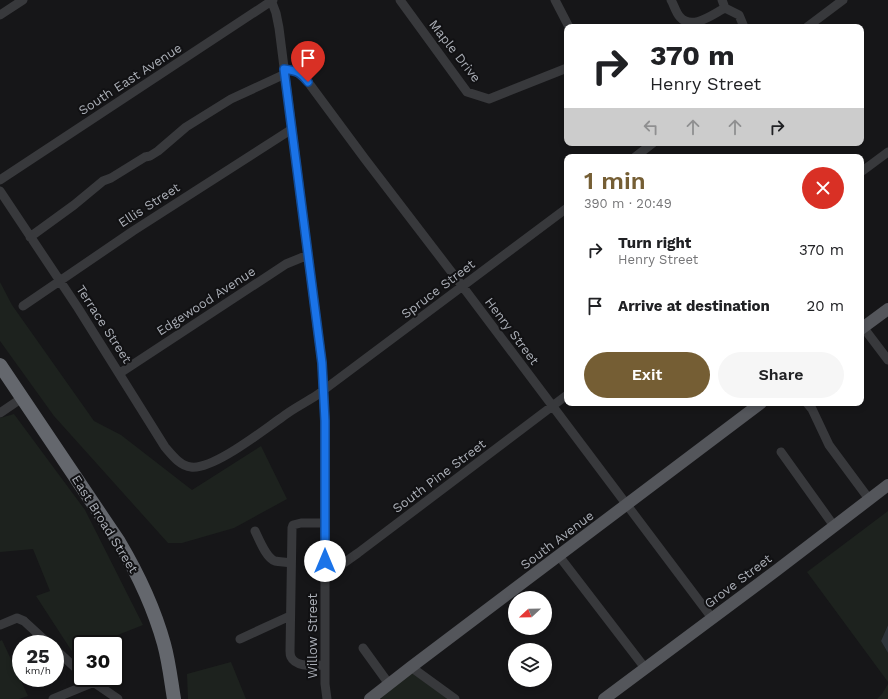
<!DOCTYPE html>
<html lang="en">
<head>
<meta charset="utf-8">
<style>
	:root { --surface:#fff; --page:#f6f6f6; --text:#202124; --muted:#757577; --accent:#755e34 }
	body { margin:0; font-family:"Work Sans",sans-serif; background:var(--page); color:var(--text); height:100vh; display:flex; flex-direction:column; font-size:15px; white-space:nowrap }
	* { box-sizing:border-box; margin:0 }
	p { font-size:13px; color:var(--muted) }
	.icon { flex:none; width:22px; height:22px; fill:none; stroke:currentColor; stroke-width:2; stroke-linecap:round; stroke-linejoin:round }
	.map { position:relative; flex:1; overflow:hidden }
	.details { position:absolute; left:564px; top:154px; width:300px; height:252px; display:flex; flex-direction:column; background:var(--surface); border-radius:8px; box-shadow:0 2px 6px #0003 }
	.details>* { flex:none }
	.top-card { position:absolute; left:564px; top:24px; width:300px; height:122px; border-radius:8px; box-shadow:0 2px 6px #0003; background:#fff; color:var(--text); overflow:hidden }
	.needle { width:26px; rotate:248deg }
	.buttons { position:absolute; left:508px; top:591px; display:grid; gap:8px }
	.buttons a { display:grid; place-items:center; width:44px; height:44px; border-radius:50%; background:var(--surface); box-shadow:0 2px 6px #0003; font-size:20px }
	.speed { position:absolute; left:12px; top:635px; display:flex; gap:8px; font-size:20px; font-weight:700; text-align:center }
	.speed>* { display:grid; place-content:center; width:52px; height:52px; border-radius:50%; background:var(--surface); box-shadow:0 2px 6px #0003; line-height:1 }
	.speed small { font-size:10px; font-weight:400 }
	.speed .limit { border:2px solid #111; border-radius:6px; background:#fff; color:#111 }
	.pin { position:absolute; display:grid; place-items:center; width:34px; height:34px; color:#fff; margin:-41px -17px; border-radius:50% 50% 50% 0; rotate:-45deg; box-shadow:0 0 4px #0007 }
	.pin .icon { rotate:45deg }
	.me { position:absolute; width:44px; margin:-22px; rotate:0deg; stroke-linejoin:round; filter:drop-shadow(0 0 3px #0008) }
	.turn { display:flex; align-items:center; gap:14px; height:84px; padding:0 20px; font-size:18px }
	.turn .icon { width:52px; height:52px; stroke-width:2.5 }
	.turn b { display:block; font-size:28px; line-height:34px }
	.lanes { display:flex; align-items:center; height:38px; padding:0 20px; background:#0003; justify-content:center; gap:20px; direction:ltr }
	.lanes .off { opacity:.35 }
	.round { display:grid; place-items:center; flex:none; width:42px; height:42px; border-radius:21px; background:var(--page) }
	.summary { display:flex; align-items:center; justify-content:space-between; height:68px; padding:0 20px }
	h1 { font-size:24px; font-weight:600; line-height:30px; color:var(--accent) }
	.button { display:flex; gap:8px; margin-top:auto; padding:8px 20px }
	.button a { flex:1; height:46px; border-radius:24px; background:var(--accent); color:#fff; font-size:16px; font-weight:600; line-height:46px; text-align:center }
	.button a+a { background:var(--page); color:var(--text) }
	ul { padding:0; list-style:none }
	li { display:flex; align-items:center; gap:12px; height:56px; padding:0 20px }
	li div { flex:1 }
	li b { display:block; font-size:15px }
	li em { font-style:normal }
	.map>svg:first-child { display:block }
	.green { fill:#1d221e }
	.water { fill:#2e353a }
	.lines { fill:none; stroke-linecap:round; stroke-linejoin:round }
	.minor { stroke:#38393c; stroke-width:9 }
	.major { stroke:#54565b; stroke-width:12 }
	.highway { stroke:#64676d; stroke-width:14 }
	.route-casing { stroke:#114b97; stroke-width:10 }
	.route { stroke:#1a73e8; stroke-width:7 }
	.labels { text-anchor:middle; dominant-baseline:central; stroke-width:4; stroke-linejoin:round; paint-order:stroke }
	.street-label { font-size:13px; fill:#aaaeb6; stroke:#111113 }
</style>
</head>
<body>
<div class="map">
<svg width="888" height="699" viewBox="0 0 888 699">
	<rect width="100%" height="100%" fill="#161618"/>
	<path class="green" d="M0,282L12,305L94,421L121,435L192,490L261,446L287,499L234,528L182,543H168L54,416L0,341Z
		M14,414L85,510L143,625L95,644H81V650L73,653L36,596L50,591L33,549L0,552V418Z
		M888,511V625L881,641L888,653V682L807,572Z
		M2,640L28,696L19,699H0V641Z
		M231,662L246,699H188L187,674Z
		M411,667L455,699H382L377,694Z
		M888,684V699H877L882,694Z"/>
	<path class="water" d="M888,625V653L881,641Z"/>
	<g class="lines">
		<path class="minor" d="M271,0L276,13L279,28L308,255L322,363L325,421V684L327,699
			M400,0L467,92L489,99L567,68
			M555,0L569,27
			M671,0C674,5 676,13 680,17C692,31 713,14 725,8
			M722,0L725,8L739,15L744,27
			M0,15L23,0
			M807,27L843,0
			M284,69C297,71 300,72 308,82L365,159L463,287L712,618
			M635,157L653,143
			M861,172L888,152
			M0,180L273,0
			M0,191L78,308L165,447C172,455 180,466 191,467C213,470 262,431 281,418C292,409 305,403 317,395L567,208
			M30,237L74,205L103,181L111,178L145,157L150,156L158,151L186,127L231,99L285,74
			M23,306L133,231L292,129
			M863,327L888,360
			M120,373L286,264L308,255
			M807,403L812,409L829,445L869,499
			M0,413L22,398
			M781,452L834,526
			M325,523H301L293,525L292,528L290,651C290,653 290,655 291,657C296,668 315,665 325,665
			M255,531C259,539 266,558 275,561C280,562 286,562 291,563
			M559,556L645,668
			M325,573L341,565L358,553L567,395
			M0,625L17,618L24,621L49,644
			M240,639L290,616
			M363,648L389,684
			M55,649L81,673
			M411,667L455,699
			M89,679L118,699
			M53,699L94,682"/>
		<path class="major" d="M861,329L888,309
			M370,699L411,667L761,403
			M604,699L777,570L888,485"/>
		<path class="highway" d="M0,365L119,542C138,574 154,608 164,644C169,662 171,681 174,699"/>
	</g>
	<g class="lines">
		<g class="route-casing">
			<path id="route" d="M308,82C300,72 297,71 284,69L322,363L325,421V561"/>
		</g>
		<use href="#route" class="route"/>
	</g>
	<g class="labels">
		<g class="street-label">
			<text transform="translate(455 51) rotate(52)">Maple Drive</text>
			<text transform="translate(130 79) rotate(-33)">South East Avenue</text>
			<text transform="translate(149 205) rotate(-33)">Ellis Street</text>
			<text transform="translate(438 289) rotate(-37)">Spruce Street</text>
			<text transform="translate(206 301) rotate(-33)">Edgewood Avenue</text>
			<text transform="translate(104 324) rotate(57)">Terrace Street</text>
			<text transform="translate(512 331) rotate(53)">Henry Street</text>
			<text transform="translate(439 476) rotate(-37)">South Pine Street</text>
			<text transform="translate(105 524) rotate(58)">East Broad Street</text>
			<text transform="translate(557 540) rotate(-37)">South Avenue</text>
			<text transform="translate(738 581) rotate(-37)">Grove Street</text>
			<text transform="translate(312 636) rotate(-90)">Willow Street</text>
		</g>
	</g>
</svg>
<div class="buttons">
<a><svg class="needle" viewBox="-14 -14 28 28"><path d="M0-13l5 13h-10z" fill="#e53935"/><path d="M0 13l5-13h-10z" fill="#757577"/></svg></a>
<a><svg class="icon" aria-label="layers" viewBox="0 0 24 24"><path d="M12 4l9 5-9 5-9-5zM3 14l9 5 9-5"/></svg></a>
</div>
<div class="speed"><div>25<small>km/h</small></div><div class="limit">30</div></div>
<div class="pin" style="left:308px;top:82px;background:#d93025"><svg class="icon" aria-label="arrive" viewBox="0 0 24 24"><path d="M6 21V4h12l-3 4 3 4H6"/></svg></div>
<svg class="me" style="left:325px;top:561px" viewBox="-20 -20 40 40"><circle r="19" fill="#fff"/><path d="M0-13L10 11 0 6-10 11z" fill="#1a73e8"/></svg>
<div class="top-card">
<div class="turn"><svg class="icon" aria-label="right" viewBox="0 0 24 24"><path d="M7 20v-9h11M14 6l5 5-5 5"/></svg><div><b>370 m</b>Henry Street</div></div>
<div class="lanes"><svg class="icon off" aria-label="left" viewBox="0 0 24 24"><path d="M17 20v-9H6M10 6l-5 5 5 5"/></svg><svg class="icon off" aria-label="ahead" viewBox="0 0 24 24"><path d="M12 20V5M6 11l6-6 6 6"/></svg><svg class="icon off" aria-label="ahead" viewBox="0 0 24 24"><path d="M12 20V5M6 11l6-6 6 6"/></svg><svg class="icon" aria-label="right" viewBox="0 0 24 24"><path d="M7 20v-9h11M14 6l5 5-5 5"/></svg></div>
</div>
<section class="details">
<div class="summary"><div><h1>1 min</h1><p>390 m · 20:49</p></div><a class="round" style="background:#d93025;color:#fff"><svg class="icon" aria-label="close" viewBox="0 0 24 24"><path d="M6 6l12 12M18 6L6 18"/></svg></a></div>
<ul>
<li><svg class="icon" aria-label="right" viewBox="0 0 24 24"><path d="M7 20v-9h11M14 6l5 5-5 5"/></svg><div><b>Turn right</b><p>Henry Street</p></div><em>370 m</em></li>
<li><svg class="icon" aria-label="arrive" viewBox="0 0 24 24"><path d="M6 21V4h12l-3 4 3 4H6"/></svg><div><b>Arrive at destination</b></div><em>20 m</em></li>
</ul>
<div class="button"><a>Exit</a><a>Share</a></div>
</section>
</div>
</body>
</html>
